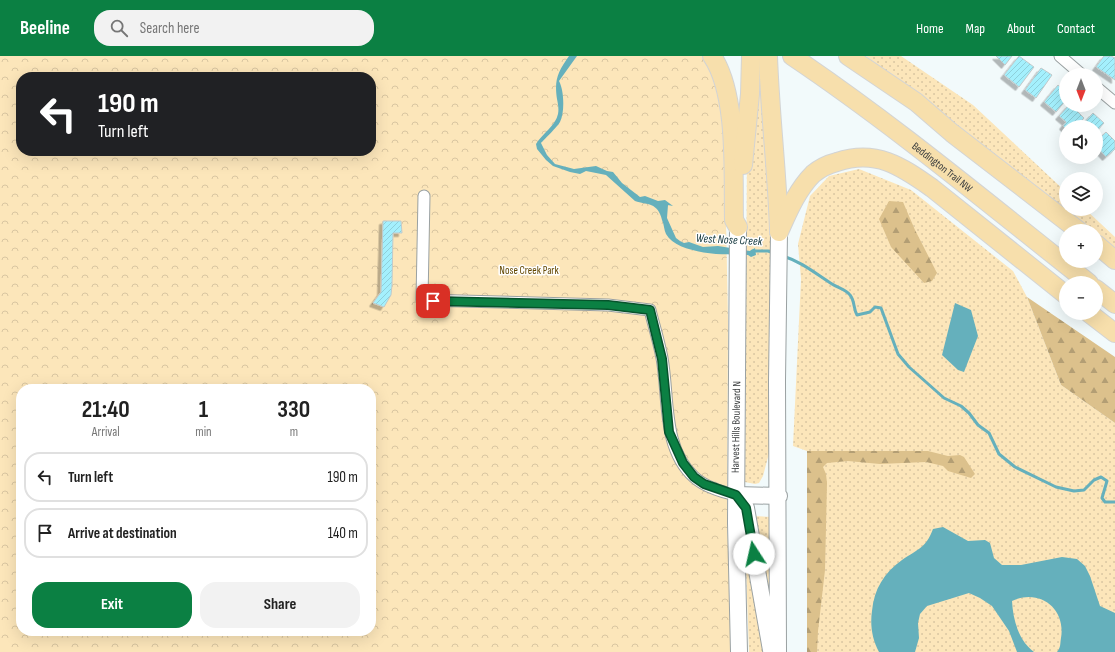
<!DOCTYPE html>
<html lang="en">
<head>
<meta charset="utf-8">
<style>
	:root { --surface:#fff; --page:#f2f2f2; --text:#222; --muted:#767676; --line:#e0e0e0; --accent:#0b8043 }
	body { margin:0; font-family:"Sofia Sans Condensed",sans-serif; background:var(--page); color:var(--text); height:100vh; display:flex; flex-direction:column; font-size:15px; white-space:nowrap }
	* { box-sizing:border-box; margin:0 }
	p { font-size:13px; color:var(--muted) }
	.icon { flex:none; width:22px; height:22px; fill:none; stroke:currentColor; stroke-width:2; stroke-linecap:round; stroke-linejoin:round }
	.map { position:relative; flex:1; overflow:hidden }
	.details { position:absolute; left:16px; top:328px; width:360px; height:252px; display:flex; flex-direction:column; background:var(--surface); border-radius:16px; box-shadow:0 4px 16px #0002 }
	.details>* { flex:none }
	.top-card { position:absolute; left:16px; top:16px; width:360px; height:84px; border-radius:16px; box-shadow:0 4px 16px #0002; background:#202124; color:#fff; overflow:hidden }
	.needle { width:26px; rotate:180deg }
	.controls { position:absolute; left:1059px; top:12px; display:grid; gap:8px }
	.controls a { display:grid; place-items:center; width:44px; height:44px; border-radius:50%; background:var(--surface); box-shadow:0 4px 16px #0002; font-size:20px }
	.pin { position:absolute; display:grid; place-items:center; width:34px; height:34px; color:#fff; margin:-17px; border-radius:8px; box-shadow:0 2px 6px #0006 }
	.me { position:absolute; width:44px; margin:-22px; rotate:350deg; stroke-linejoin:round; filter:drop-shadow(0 0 3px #0008) }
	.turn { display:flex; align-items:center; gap:14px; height:84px; padding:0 16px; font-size:18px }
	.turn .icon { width:52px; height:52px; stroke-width:2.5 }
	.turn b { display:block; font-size:28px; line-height:34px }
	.eta { display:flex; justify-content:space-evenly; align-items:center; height:68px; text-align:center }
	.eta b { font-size:24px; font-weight:700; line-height:28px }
	.cta { display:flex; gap:8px; margin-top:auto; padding:8px 16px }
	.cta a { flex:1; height:46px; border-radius:16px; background:var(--accent); color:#fff; font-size:16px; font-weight:700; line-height:46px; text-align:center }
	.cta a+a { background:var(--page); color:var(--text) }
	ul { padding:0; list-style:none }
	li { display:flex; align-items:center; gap:12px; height:50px; margin:0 8px 6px; padding:0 8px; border:2px solid var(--line); border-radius:16px }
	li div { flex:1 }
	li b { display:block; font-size:15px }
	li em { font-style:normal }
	header { display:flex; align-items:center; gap:24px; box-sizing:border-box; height:56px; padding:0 20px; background:var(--accent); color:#fff }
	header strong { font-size:19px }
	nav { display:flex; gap:22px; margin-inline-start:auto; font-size:14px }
	.search { width:280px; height:36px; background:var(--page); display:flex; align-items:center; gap:10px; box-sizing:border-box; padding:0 14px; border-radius:16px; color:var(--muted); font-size:15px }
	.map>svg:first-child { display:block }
	.grass { fill:url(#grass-dots) }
	.forest { fill:url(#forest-firs) }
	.park { fill:url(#park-crowns); fill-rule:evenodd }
	.water { fill:#65b0bc }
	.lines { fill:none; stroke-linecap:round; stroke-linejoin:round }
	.stream { stroke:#65b0bc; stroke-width:3 }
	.building { fill:url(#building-hatch); stroke:#c1c9ca; filter:url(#shadow) }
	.minor-casing { stroke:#9aa1a2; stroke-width:13 }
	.secondary-casing { stroke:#9aa1a2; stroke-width:18 }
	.primary-casing { stroke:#d3d4d4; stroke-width:20 }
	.minor { stroke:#fff; stroke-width:11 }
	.secondary { stroke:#fff; stroke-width:16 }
	.primary { stroke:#f7dfac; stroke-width:18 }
	.route-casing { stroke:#07532c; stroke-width:10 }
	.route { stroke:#0b8043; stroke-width:7 }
	.labels { text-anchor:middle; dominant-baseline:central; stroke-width:3; stroke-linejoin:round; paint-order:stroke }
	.street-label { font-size:11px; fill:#383b3c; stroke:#fff }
	.park-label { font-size:11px; fill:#634802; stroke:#fff }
	.water-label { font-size:12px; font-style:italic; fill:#10353b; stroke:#fff }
</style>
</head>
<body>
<header>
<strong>Beeline</strong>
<div class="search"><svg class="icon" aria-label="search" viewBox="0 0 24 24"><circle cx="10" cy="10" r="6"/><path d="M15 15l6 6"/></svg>Search here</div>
<nav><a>Home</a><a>Map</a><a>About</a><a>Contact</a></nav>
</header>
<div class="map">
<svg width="1115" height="596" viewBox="0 0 1115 596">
	<defs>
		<pattern id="grass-dots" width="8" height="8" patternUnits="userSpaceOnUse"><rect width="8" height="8" fill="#fce6ba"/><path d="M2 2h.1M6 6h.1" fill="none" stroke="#d9c6a1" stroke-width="1.8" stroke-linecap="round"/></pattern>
		<pattern id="forest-firs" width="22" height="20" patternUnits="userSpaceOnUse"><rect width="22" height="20" fill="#dcc18c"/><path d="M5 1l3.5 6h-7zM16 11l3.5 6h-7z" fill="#b39e74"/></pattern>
		<pattern id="park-crowns" width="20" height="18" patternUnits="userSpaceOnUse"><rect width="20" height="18" fill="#fce6ba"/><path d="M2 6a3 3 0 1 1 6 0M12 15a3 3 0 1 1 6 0" fill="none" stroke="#d9c6a1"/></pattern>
		<pattern id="building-hatch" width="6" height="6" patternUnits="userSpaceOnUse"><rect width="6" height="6" fill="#a4f0fd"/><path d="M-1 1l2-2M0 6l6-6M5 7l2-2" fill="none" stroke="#8ecfda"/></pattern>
		<filter id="shadow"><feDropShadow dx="-3.5" dy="3.5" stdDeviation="0" flood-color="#0004"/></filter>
	</defs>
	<rect width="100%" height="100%" fill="#f2fafb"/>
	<path class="grass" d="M866,0H901L973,49L1066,136V153H1085L1115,181V194L1096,179V175H1091Z
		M755,1H763L773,135L772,386L763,420L759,427L755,428L745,426L747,91Z
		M859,113L911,134L1013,215L1027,241L1061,329L1115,367V596H807V395L793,390L801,223L798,188L810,140L829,120Z
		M753,460L772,461L771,549Z
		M745,485L768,596H749Z"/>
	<path class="forest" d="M889,145L903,146L915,174L937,217L932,225L924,227L891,191L879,163Z
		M1027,241L1115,301V367L1061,329Z
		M807,395H928L948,400L960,399L964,401L975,418L971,422L948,415L943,410L926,406L880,408L848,405L827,407L823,411L826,418L827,427L825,514L818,575L817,596H807Z"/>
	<path class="park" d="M0,0H703L708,6L724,61L728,265L727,468L733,596H0ZM21,21H371V95H21ZM21,333H371V575H21Z"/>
	<path class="water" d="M569,0H577L559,25C564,34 565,56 560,66C558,70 544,84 541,87L547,99L555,108L574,113L596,110L607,115L613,116L622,127L640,141L645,140L658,145L665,144L673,150L668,149L667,162L676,182L680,185L684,187L689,186L703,191L718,190L750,195L755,192L756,199L751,201L748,199C727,199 678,199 666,178C664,174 664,168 662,164C658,146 647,149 635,145L606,119L586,115L580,118L570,116L553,110L546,104L537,93L536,88C542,78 556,69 558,58C559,53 558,48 557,43C554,23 558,16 569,0Z
		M955,247L971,254L978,280L964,316L958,314L942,299Z
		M943,471L968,485L985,484L990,487L994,502L1002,509H1021L1062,501L1077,503L1085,510L1090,520L1100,550L1115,557V596H1057C1061,591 1060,588 1061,582C1066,553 1040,532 1012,545C1013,563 1018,584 1034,596H1017L1009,575L992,550L980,542L969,537L927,550L920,558L918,567L919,582L915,596H879C872,583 870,569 872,555C874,533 884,517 902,504C918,493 926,492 933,473Z"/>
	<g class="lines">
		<path class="stream" d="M752,195H768L774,197
			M783,200C802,206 816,218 832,228C838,232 846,233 850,239C855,245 853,252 857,259L870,256L875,251L881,252L898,298L909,311L944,342L961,350L969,357L978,369L989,377L999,398L1015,411L1056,431L1074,435L1084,434L1094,424L1101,421L1107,425L1102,442L1105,446H1115"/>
	</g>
	<path class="building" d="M996,0H1012L1005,9Z
		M1019,0L1034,11L1019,31L1004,19Z
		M1104,0H1111L1115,2V24L1096,11Z
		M1041,12L1052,19L1036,42L1025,34Z
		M1058,29L1066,36V44L1056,56L1044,46Z
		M1069,49H1077L1080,52L1077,55L1084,62L1076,71H1066V73L1063,70L1066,66L1059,60Z
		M1093,57L1104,67L1096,76V71H1080Z
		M1106,76L1115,85V93L1106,101L1096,90V85Z
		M383,165H401L402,177H393L392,229L391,239L384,251L373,247L381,236Z"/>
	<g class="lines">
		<g class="minor-casing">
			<path id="minor" d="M1060,0L1082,19
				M1096,31L1115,47
				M424,140L422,244L608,249L650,254C654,270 659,286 662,302C669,340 662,392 694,421C705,431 722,436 736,439"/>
		</g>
		<g class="secondary-casing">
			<path id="secondary" d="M738,171L736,467L739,596
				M736,439L746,452L771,594
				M736,439L779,440
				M778,596L777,325L779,176"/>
		</g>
		<g class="primary-casing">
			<g id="primary">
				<path d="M712,0C738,38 733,118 734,164L738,171"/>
				<path d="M768,0C770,58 777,115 779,173"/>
				<path id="s1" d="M792,0C896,70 991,150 1089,227"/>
				<path d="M848,0L916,46L952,77L1079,175"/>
				<path d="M743,109L750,38L751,0"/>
				<path d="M779,176C788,156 797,134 813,118C819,113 829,108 837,106C876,93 901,110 932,132L1066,239"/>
				<path d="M1096,188L1115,204"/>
				<path d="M1096,233L1115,248"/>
				<path d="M1089,257L1115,277"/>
			</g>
		</g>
		<use href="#minor" class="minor"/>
		<use href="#secondary" class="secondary"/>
		<use href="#primary" class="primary"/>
	</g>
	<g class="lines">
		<g class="route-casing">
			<path id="route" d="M433,245L608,249L650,254L662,303L669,376L683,407L694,421L704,428L736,439L746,452L754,498"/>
		</g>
		<use href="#route" class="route"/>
	</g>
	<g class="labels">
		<g class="street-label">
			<text stroke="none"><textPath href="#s1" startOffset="187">Beddington Trail NW</textPath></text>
			<text transform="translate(736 371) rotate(-89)">Harvest Hills Boulevard N</text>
		</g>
		<g class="park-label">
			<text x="529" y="214">Nose Creek Park</text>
		</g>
		<g class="water-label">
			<text transform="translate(729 184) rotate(3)">West Nose Creek</text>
		</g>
	</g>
</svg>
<div class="controls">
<a><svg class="needle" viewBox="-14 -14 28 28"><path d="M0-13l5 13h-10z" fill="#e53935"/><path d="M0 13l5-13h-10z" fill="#767676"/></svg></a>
<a><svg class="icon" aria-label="sound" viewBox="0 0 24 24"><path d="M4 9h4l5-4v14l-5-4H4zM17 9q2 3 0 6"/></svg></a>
<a><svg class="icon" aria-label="layers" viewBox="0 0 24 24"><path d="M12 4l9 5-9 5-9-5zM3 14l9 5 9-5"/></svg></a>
<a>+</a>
<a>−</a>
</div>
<div class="pin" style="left:433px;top:245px;background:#d93025"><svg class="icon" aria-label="arrive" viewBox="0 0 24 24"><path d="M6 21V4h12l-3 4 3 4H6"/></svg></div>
<svg class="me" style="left:754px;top:498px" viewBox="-20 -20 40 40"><circle r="19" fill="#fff"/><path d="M0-13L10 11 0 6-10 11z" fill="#0b8043"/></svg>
<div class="top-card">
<div class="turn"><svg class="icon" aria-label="left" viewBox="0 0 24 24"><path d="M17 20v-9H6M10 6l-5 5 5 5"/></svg><div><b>190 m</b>Turn left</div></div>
</div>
<section class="details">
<div class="eta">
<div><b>21:40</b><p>Arrival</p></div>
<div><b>1</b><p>min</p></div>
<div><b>330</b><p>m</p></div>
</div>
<ul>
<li><svg class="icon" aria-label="left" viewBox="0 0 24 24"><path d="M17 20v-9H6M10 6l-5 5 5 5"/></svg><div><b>Turn left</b></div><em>190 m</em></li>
<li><svg class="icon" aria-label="arrive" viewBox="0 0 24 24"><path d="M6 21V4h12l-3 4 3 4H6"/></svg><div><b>Arrive at destination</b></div><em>140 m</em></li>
</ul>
<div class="cta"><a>Exit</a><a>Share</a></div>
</section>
</div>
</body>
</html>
